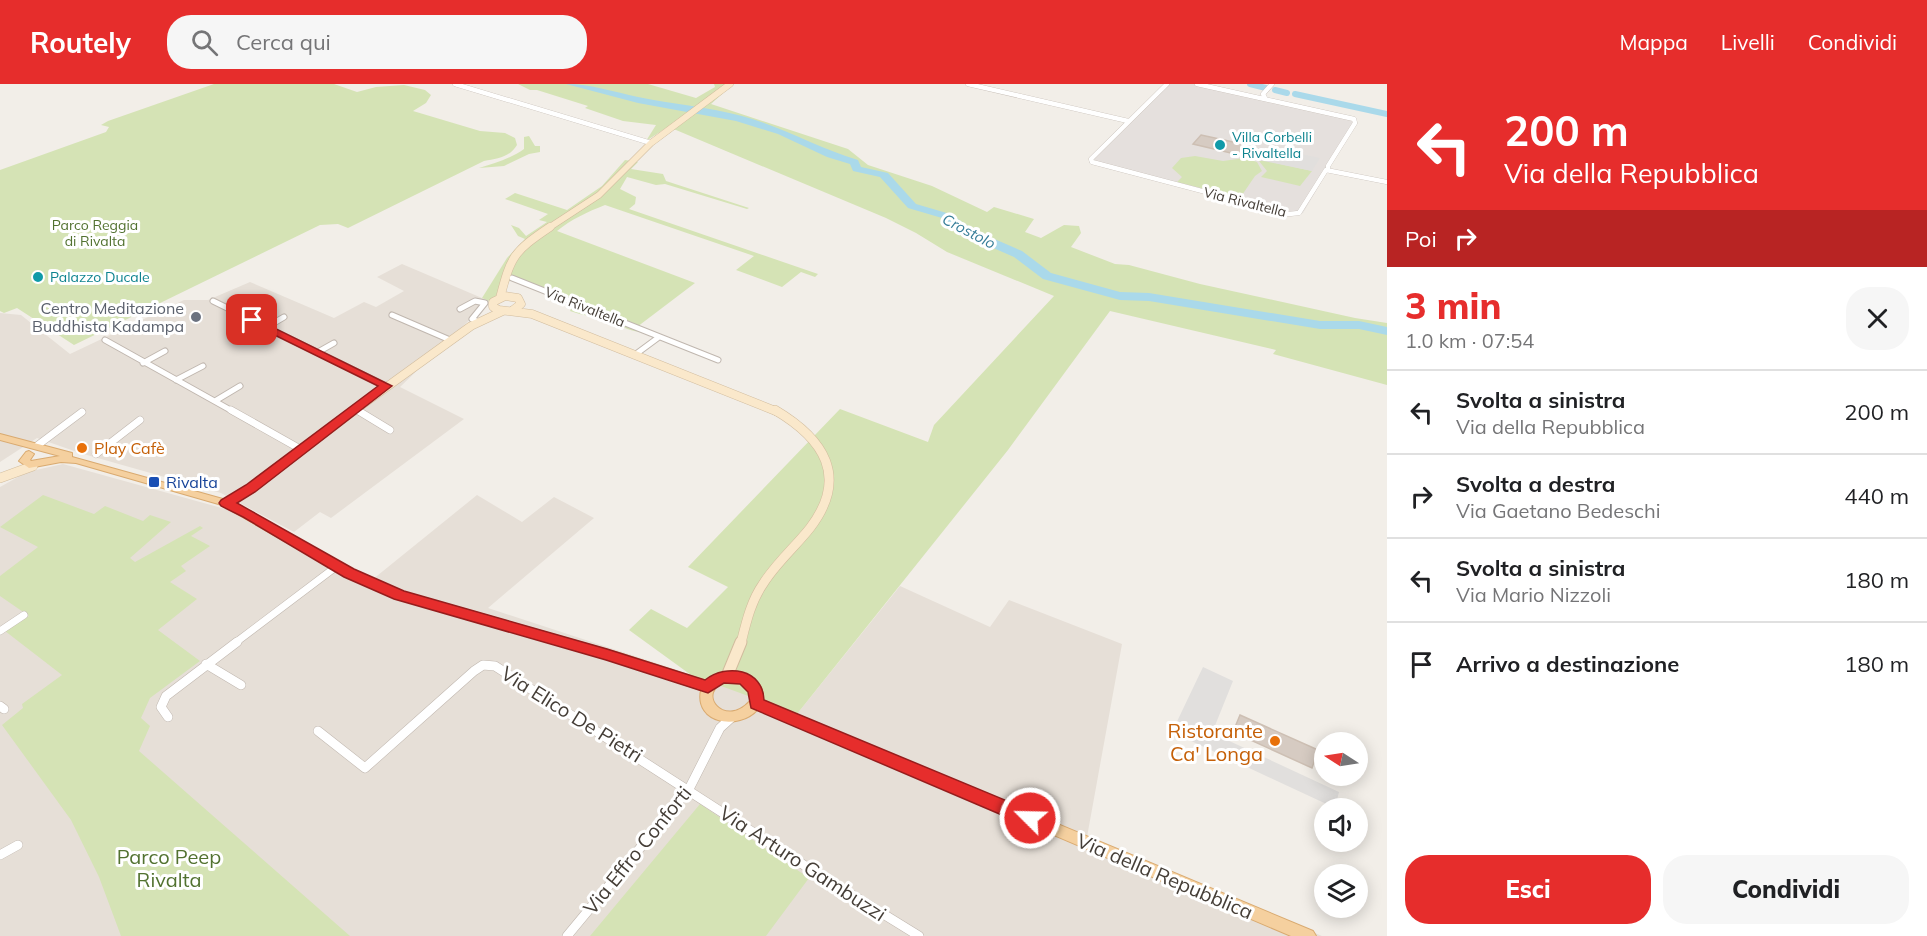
<!DOCTYPE html>
<html lang="it">
<head>
<meta charset="utf-8">
<style>
	:root { --surface:#fff; --page:#f6f6f6; --text:#202124; --muted:#757577; --line:#e0e0e0; --accent:#e62d2c }
	body { margin:0; font-family:Mulish,sans-serif; background:var(--page); color:var(--text); height:100vh; display:flex; flex-direction:column; font-size:22px; white-space:nowrap }
	* { box-sizing:border-box; margin:0 }
	p { font-size:20px; color:var(--muted) }
	.icon { flex:none; width:33px; height:33px; fill:none; stroke:currentColor; stroke-width:2; stroke-linecap:round; stroke-linejoin:round }
	.map { position:relative; flex:1; overflow:hidden }
	.side { display:flex; flex-direction:column; background:var(--surface); width:540px }
	.side>* { flex:none }
	.hud { background:#e62d2c; color:#fff; overflow:hidden }
	.needle { width:39px; rotate:282deg }
	.fabs { position:absolute; left:1314px; top:648px; display:grid; gap:12px }
	.fabs a { display:grid; place-items:center; width:54px; height:54px; border-radius:50%; background:var(--surface); box-shadow:0 3px 15px #0003; font-size:30px }
	.pin { position:absolute; display:grid; place-items:center; width:51px; height:51px; color:#fff; margin:-26px; border-radius:12px; box-shadow:0 3px 9px #0006 }
	.me { position:absolute; width:66px; margin:-33px; rotate:293deg; stroke-linejoin:round; filter:drop-shadow(0 0 4px #0008) }
	.turn { display:flex; align-items:center; gap:21px; height:126px; padding:0 18px; font-size:27px }
	.turn .icon { width:78px; height:78px; stroke-width:2.5 }
	.turn b { display:block; font-size:42px; line-height:51px }
	.then { display:flex; align-items:center; height:57px; padding:0 18px; background:#0003; gap:12px; font-size:22px }
	.round { display:grid; place-items:center; flex:none; width:63px; height:63px; border-radius:24px; background:var(--page) }
	.summary { display:flex; align-items:center; justify-content:space-between; height:102px; padding:0 18px }
	h1 { font-size:36px; font-weight:800; line-height:45px; color:var(--accent) }
	.action { display:flex; gap:12px; margin-top:auto; padding:12px 18px }
	.action a { flex:1; height:69px; border-radius:24px; background:var(--accent); color:#fff; font-size:24px; font-weight:800; line-height:69px; text-align:center }
	.action a+a { background:var(--page); color:var(--text) }
	ul { padding:0; list-style:none }
	li { display:flex; align-items:center; gap:18px; height:84px; padding:0 18px; border-top:2px solid var(--line) }
	li div { flex:1 }
	li b { display:block; font-size:22px }
	li em { font-style:normal }
	header { display:flex; align-items:center; gap:36px; box-sizing:border-box; height:84px; padding:0 30px; background:var(--accent); color:#fff }
	header strong { font-size:28px }
	nav { display:flex; gap:33px; margin-inline-start:auto; font-size:21px }
	.search { width:420px; height:54px; background:var(--page); display:flex; align-items:center; gap:15px; box-sizing:border-box; padding:0 21px; border-radius:24px; color:var(--muted); font-size:22px }
	main { display:flex; flex:1; min-height:0 }
	.map>svg:first-child { display:block }
	.residential { fill:#e6dfd7 }
	.industrial { fill:#e5e0dd }
	.green { fill:#d5e3b5 }
	.parking { fill:#e1dfdd }
	.lines { fill:none; stroke-linecap:round; stroke-linejoin:round }
	.canal { stroke:#aad9ea; stroke-width:6 }
	.river { fill:#aad9ea; fill-rule:evenodd }
	.building { fill:#d6cbc2; stroke:#cdbfb3; stroke-width:1.5 }
	.street-far3-casing { stroke:#c0b7af; stroke-width:5 }
	.street-far2-casing { stroke:#c0b7af; stroke-width:7 }
	.street-far1-casing { stroke:#c0b7af; stroke-width:8 }
	.street-casing { stroke:#c0b7af; stroke-width:10 }
	.secondary-far3-casing { stroke:#d1bc9e; stroke-width:7 }
	.secondary-far2-casing { stroke:#d1bc9e; stroke-width:9 }
	.secondary-far1-casing { stroke:#d1bc9e; stroke-width:10 }
	.secondary-casing { stroke:#d1bc9e; stroke-width:13 }
	.primary-casing { stroke:#d9aa70; stroke-width:2 }
	.street-far3 { stroke:#fff; stroke-width:4.5 }
	.street-far2 { stroke:#fff; stroke-width:5 }
	.street-far1 { stroke:#fff; stroke-width:7 }
	.street { stroke:#fff; stroke-width:9 }
	.secondary-far3 { stroke:#fae8cb; stroke-width:6 }
	.secondary-far2 { stroke:#fae8cb; stroke-width:8 }
	.secondary-far1 { stroke:#fae8cb; stroke-width:9 }
	.secondary { stroke:#fae8cb; stroke-width:11 }
	.primary { fill:#f5d09f; fill-rule:evenodd }
	.route { fill:#e62d2c; stroke:#961d1d; stroke-width:1.5 }
	.culture-dot { fill:#0f9aa8; stroke:#fff; stroke-width:2 }
	.worship-dot { fill:#6b7280; stroke:#fff; stroke-width:2 }
	.food-dot { fill:#e8710a; stroke:#fff; stroke-width:2 }
	.transit-dot { fill:#1a4fb4; stroke:#fff; stroke-width:2 }
	.labels { text-anchor:middle; dominant-baseline:central; stroke-width:6; stroke-linejoin:round; paint-order:stroke }
	.far-culture-label { font-size:14px; fill:#0d838f; stroke:#fff; text-anchor:start }
	.far-street-label { font-size:14px; fill:#453e37; stroke:#fff }
	.far-park-label { font-size:14px; fill:#527230; stroke:#fff }
	.far-water-label { font-size:15px; font-style:italic; fill:#367d98; stroke:#fff }
	.worship-label { font-size:16px; fill:#5b616d; stroke:#fff; text-anchor:end }
	.food-label { font-size:16px; fill:#c56008; stroke:#fff; text-anchor:start }
	.transit-label { font-size:16px; fill:#164399; stroke:#fff; text-anchor:start }
	.near-street-label { font-size:20px; fill:#453e37; stroke:#fff }
	.near-food-label { font-size:20px; fill:#c56008; stroke:#fff; text-anchor:end }
	.near-park-label { font-size:20px; fill:#527230; stroke:#fff }
</style>
</head>
<body>
<header>
<strong>Routely</strong>
<div class="search"><svg class="icon" aria-label="search" viewBox="0 0 24 24"><circle cx="10" cy="10" r="6"/><path d="M15 15l6 6"/></svg>Cerca qui</div>
<nav><a>Mappa</a><a>Livelli</a><a>Condividi</a></nav>
</header>
<main>
<div class="map">
<svg width="1387" height="852" viewBox="0 0 1387 852">
	<rect width="100%" height="100%" fill="#f2eee8"/>
	<path class="residential" d="M402,180L489,217L400,303L464,335L331,434L320,428L294,448L221,409L80,369L37,354L0,378V229L21,231L70,270L184,216H208L250,198L334,234L364,218L376,223L404,207L377,193Z
		M63,380L229,426L311,473L367,500L477,411L522,438L554,413L594,434L488,524L729,603L797,630L900,502L990,543L1009,516L1122,560L1087,753L1322,852H0V403L27,388Z"/>
	<path class="industrial" d="M1165,0H1201L1357,37L1303,129L1297,131L1284,130L1089,79V75Z"/>
	<path class="green" d="M214,0H334L357,8L376,3L404,1L425,6L431,11L426,19L413,27L480,47L505,49L515,54L517,61C510,73 497,75 484,77L348,144L338,140L320,141L74,261L17,224L4,229L0,227V86L106,48L109,43L101,41L108,37Z
		M518,0H648L696,14L715,3L714,0H733L711,20L848,65L868,81L932,102L987,128L994,123L1034,135L1025,148L1041,154L1064,141L1079,142L1081,149L1071,163L1115,180L1129,181L1200,200L1355,234L1387,239V301L1273,270L1276,266L1110,227L1008,366L797,630L691,591L629,546L651,525L687,544L728,503L688,483L840,325L928,358L934,341L1054,212L947,168L916,149L886,134L676,46L666,44L646,57L656,41L623,37L585,24L588,22L537,6H530Z
		M529,52L535,62H540V68L529,70L504,82L479,84C495,79 510,75 524,65V53Z
		M1195,72L1223,77L1245,74L1257,78L1262,87L1255,92L1240,114L1177,98L1182,93L1172,84L1181,74Z
		M625,76L638,78L631,85L663,90L666,97L749,124L747,125L665,100L656,101L627,93L620,105L636,113L635,120L629,125L818,190L815,193L801,188L782,203L736,186L754,172L605,121C587,128 572,135 557,147L695,199L637,243L647,248C622,248 623,239 604,235C593,233 582,231 570,227L574,219L511,194L504,207L489,217L482,214L507,174L525,155L518,152L511,141L519,144L526,152L547,138L539,136L548,130L505,115L515,109L567,126L602,102Z
		M1259,77H1267L1312,87L1300,102L1261,93L1267,87Z
		M43,411L94,430L105,422L143,437L150,431L171,438L130,474L135,478L200,442L203,444L191,452L210,462L181,482L186,487L170,498L197,515L158,546L200,577L150,614L141,634L150,642L139,667L350,852H121L99,793L71,736L2,641L23,624L22,620L62,591L5,547L29,532L0,512V492L38,463L0,443Z
		M700,720L809,794L766,852H590Z"/>
	<path class="parking" d="M1268,63L1320,74L1312,87L1259,76Z
		M1203,583L1233,597L1212,649L1339,708L1335,724L1172,648Z"/>
	<g class="lines">
		<path class="canal" d="M1250,0L1266,4
			M1275,6L1287,9
			M1295,10L1387,30"/>
		<path class="river" d="M566,0C591,0 614,8 638,13C672,20 709,23 742,32C782,43 818,64 858,76L861,83L888,89L916,120L950,130L976,147L1022,167L1051,189L1120,208L1149,209L1320,237H1359L1387,243V251L1359,245H1320L1149,217L1120,216L1043,195L1014,173L968,153L942,134L908,124L880,93L853,87L850,80L827,73L778,50L736,37L638,19Z"/>
	</g>
	<path class="building" d="M1201,51L1247,61L1239,71L1193,60Z
		M1240,631L1318,666L1312,684L1233,648Z"/>
	<g class="lines">
		<g class="street-far3-casing">
			<path id="street-far3" d="M455,0L651,59
				M968,0L1128,37
				M1167,0L1091,75L1092,78L1289,130L1299,129L1326,86L1387,98
				M1197,0L1354,35L1355,39L1328,82V86
				M1265,14L1263,10L1272,0"/>
		</g>
		<g class="street-far2-casing">
			<path id="street-far2" d="M512,194L718,276
				M213,217L386,302
				M460,225L475,217L485,219L472,235L479,238
				M392,231L450,256
				M267,243L284,233
				M105,256L234,328
				M318,268L334,259
				M636,270L659,253
				M143,279L165,267
				M176,296L203,282
				M215,317L240,302
				M355,325L360,328"/>
		</g>
		<g class="street-far1-casing">
			<path id="street-far1" d="M231,326L302,366
				M357,326L390,346
				M38,361L82,328
				M96,370L140,336
				M0,547L24,531
				M235,559L337,482"/>
		</g>
		<g class="street-casing">
			<path id="street" d="M206,580L241,601
				M0,622L4,625
				M168,633L161,623L166,612L237,558
				M318,647L365,684L474,587L483,581L495,582L799,778L919,852
				M0,771L18,761
				M567,852L689,705L720,644L731,634"/>
		</g>
		<g class="secondary-far3-casing">
			<path id="secondary-far3" d="M547,145L599,111L651,59L730,0"/>
		</g>
		<g class="secondary-far2-casing">
			<path id="secondary-far2" d="M500,214C511,172 513,168 550,143
				M513,226L521,220L518,214L505,212L493,218V223L499,226L532,230L778,328
				M352,328L471,242L503,227"/>
		</g>
		<g class="secondary-far1-casing">
			<path id="secondary-far1" d="M0,394L33,382
				M226,419L251,405L354,326
				M741,559C746,539 751,517 763,500C776,479 795,463 810,444C849,393 824,355 775,326"/>
		</g>
		<g class="secondary-casing">
			<path id="secondary" d="M727,592L741,558"/>
		</g>
		<g class="primary-casing">
			<path id="primary" d="M0,350L72,369V373L230,417L353,486L404,508L622,570L706,597C719,587 738,583 752,595C756,598 761,601 762,606C763,609 762,613 762,616L1313,847L1316,852H1291L758,625C739,647 694,640 701,606L621,579L396,514L345,492L222,421L76,379L61,378L29,384L19,377L26,368L29,367L34,370L30,376L31,377L60,372L0,356ZM727,597L741,599L750,607V617C724,646 694,607 727,597Z"/>
		</g>
		<use href="#street-far3" class="street-far3"/>
		<use href="#street-far2" class="street-far2"/>
		<use href="#street-far1" class="street-far1"/>
		<use href="#street" class="street"/>
		<use href="#secondary-far3" class="secondary-far3"/>
		<use href="#secondary-far2" class="secondary-far2"/>
		<use href="#secondary-far1" class="secondary-far1"/>
		<use href="#secondary" class="secondary"/>
		<use href="#primary" class="primary"/>
	</g>
	<path class="route" d="M252,233L392,302L255,408L237,419L354,485L404,507L607,565L705,596C727,579 763,585 764,616L1036,729L1039,734L1036,740L1030,742L1023,740L751,624L748,608L740,600L724,599L708,609L606,576L394,515L344,493L243,433L221,422L219,419L221,416L246,401L378,302L248,238L247,236Z"/>
	<g class="culture-dot">
		<circle cx="1220" cy="61" r="6"/>
		<circle cx="38" cy="193" r="6"/>
	</g>
	<circle class="worship-dot" cx="196" cy="233" r="6"/>
	<g class="food-dot">
		<circle cx="82" cy="364" r="6"/>
		<circle cx="1275" cy="657" r="6"/>
	</g>
	<rect class="transit-dot" x="148" y="392" width="12" height="12" rx="3"/>
	<g class="labels">
		<g class="far-culture-label">
			<text x="1232" y="53">Villa Corbelli<tspan x="1232" dy="16">- Rivaltella</tspan></text>
			<text x="50" y="193">Palazzo Ducale</text>
		</g>
		<g class="far-street-label">
			<text transform="translate(1245 118) rotate(14)">Via Rivaltella</text>
			<text transform="translate(585 223) rotate(22)">Via Rivaltella</text>
		</g>
		<g class="far-park-label">
			<text x="95" y="141">Parco Reggia<tspan x="95" dy="16">di Rivalta</tspan></text>
		</g>
		<g class="far-water-label">
			<text transform="translate(969 147) rotate(28)">Crostolo</text>
		</g>
		<g class="worship-label">
			<text x="184" y="224">Centro Meditazione<tspan x="184" dy="18">Buddhista Kadampa</tspan></text>
		</g>
		<g class="food-label">
			<text x="94" y="364">Play Cafè</text>
		</g>
		<g class="transit-label">
			<text x="166" y="398">Rivalta</text>
		</g>
		<g class="near-street-label">
			<text transform="translate(572 630) rotate(32)">Via Elico De Pietri</text>
			<text transform="translate(637 766) rotate(-51)">Via Effro Conforti</text>
			<text transform="translate(803 779) rotate(33)">Via Arturo Gambuzzi</text>
			<text transform="translate(1165 792) rotate(23)">Via della Repubblica</text>
		</g>
		<g class="near-food-label">
			<text x="1263" y="646">Ristorante<tspan x="1263" dy="23">Ca' Longa</tspan></text>
		</g>
		<g class="near-park-label">
			<text x="169" y="772">Parco Peep<tspan x="169" dy="23">Rivalta</tspan></text>
		</g>
	</g>
</svg>
<div class="fabs">
<a><svg class="needle" viewBox="-14 -14 28 28"><path d="M0-13l5 13h-10z" fill="#e53935"/><path d="M0 13l5-13h-10z" fill="#757577"/></svg></a>
<a><svg class="icon" aria-label="sound" viewBox="0 0 24 24"><path d="M4 9h4l5-4v14l-5-4H4zM17 9q2 3 0 6"/></svg></a>
<a><svg class="icon" aria-label="layers" viewBox="0 0 24 24"><path d="M12 4l9 5-9 5-9-5zM3 14l9 5 9-5"/></svg></a>
</div>
<div class="pin" style="left:252px;top:236px;background:#d93025"><svg class="icon" aria-label="arrive" viewBox="0 0 24 24"><path d="M6 21V4h12l-3 4 3 4H6"/></svg></div>
<svg class="me" style="left:1030px;top:734px" viewBox="-20 -20 40 40"><circle r="17" fill="#e62d2c" stroke="#fff" stroke-width="3"/><path d="M0-11L8 9 0 5-8 9z" fill="#fff"/></svg>
</div>
<section class="side">
<div class="hud">
<div class="turn"><svg class="icon" aria-label="left" viewBox="0 0 24 24"><path d="M17 20v-9H6M10 6l-5 5 5 5"/></svg><div><b>200 m</b>Via della Repubblica</div></div>
<div class="then">Poi<svg class="icon" aria-label="right" viewBox="0 0 24 24"><path d="M7 20v-9h11M14 6l5 5-5 5"/></svg></div>
</div>
<div class="summary"><div><h1>3 min</h1><p>1.0 km · 07:54</p></div><a class="round"><svg class="icon" aria-label="close" viewBox="0 0 24 24"><path d="M6 6l12 12M18 6L6 18"/></svg></a></div>
<ul>
<li><svg class="icon" aria-label="left" viewBox="0 0 24 24"><path d="M17 20v-9H6M10 6l-5 5 5 5"/></svg><div><b>Svolta a sinistra</b><p>Via della Repubblica</p></div><em>200 m</em></li>
<li><svg class="icon" aria-label="right" viewBox="0 0 24 24"><path d="M7 20v-9h11M14 6l5 5-5 5"/></svg><div><b>Svolta a destra</b><p>Via Gaetano Bedeschi</p></div><em>440 m</em></li>
<li><svg class="icon" aria-label="left" viewBox="0 0 24 24"><path d="M17 20v-9H6M10 6l-5 5 5 5"/></svg><div><b>Svolta a sinistra</b><p>Via Mario Nizzoli</p></div><em>180 m</em></li>
<li><svg class="icon" aria-label="arrive" viewBox="0 0 24 24"><path d="M6 21V4h12l-3 4 3 4H6"/></svg><div><b>Arrivo a destinazione</b></div><em>180 m</em></li>
</ul>
<div class="action"><a>Esci</a><a>Condividi</a></div>
</section>
</main>
</body>
</html>
